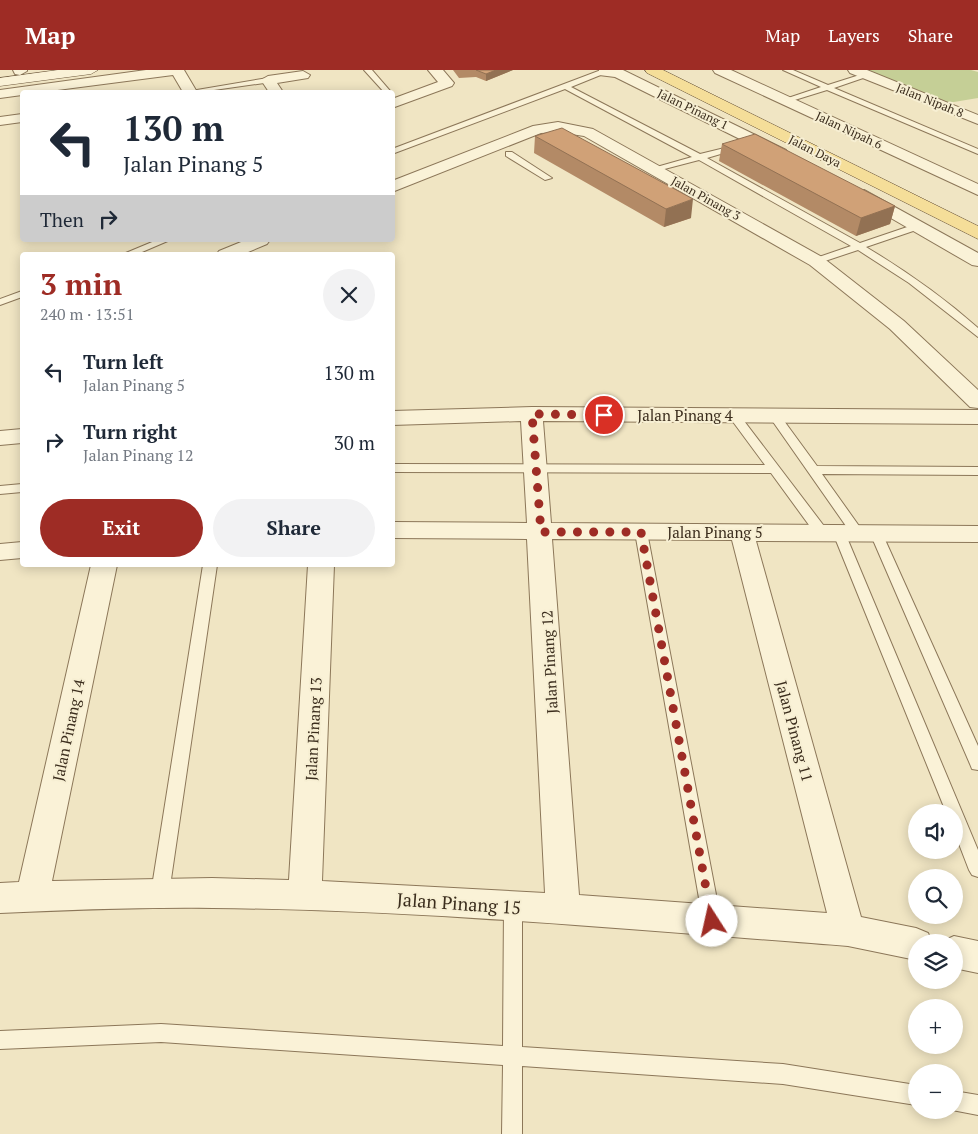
<!DOCTYPE html>
<html lang="en">
<head>
<meta charset="utf-8">
<style>
	:root { --surface:#fff; --page:#f2f2f3; --text:#1f2937; --muted:#747a83; --accent:#9e2c25 }
	body { margin:0; font-family:"PT Serif",serif; background:var(--page); color:var(--text); height:100vh; display:flex; flex-direction:column; font-size:19px; white-space:nowrap }
	* { box-sizing:border-box; margin:0 }
	p { font-size:16px; color:var(--muted) }
	.icon { flex:none; width:28px; height:28px; fill:none; stroke:currentColor; stroke-width:2; stroke-linecap:round; stroke-linejoin:round }
	.map { position:relative; flex:1; overflow:hidden }
	.panel { position:absolute; left:20px; top:182px; width:375px; height:315px; display:flex; flex-direction:column; background:var(--surface); border-radius:5px; box-shadow:0 2px 12px #0003 }
	.panel>* { flex:none }
	.banner { position:absolute; left:20px; top:20px; width:375px; height:152px; border-radius:5px; box-shadow:0 2px 12px #0003; background:#fff; color:var(--text); overflow:hidden }
	.tools { position:absolute; left:908px; top:734px; display:grid; gap:10px }
	.tools a { display:grid; place-items:center; width:55px; height:55px; border-radius:50%; background:var(--surface); box-shadow:0 2px 12px #0003; font-size:25px }
	.pin { position:absolute; display:grid; place-items:center; width:42px; height:42px; color:#fff; margin:-21px; border:2px solid #fff; border-radius:50%; box-shadow:0 1px 5px #0007 }
	.me { position:absolute; width:55px; margin:-28px; rotate:350deg; stroke-linejoin:round; filter:drop-shadow(0 0 4px #0008) }
	.turn { display:flex; align-items:center; gap:18px; height:105px; padding:0 20px; font-size:22px }
	.turn .icon { width:65px; height:65px; stroke-width:2.5 }
	.turn b { display:block; font-size:35px; line-height:42px }
	.then { display:flex; align-items:center; height:48px; padding:0 20px; background:#0003; gap:10px; font-size:19px }
	.round { display:grid; place-items:center; flex:none; width:52px; height:52px; border-radius:26px; background:var(--page) }
	.summary { display:flex; align-items:center; justify-content:space-between; height:85px; padding:0 20px }
	h1 { font-size:30px; font-weight:600; line-height:38px; color:var(--accent) }
	.button { display:flex; gap:10px; margin-top:auto; padding:10px 20px }
	.button a { flex:1; height:58px; border-radius:30px; background:var(--accent); color:#fff; font-size:20px; font-weight:600; line-height:58px; text-align:center }
	.button a+a { background:var(--page); color:var(--text) }
	ul { padding:0; list-style:none }
	li { display:flex; align-items:center; gap:15px; height:70px; padding:0 20px }
	li div { flex:1 }
	li b { display:block; font-size:19px }
	li em { font-style:normal }
	header { display:flex; align-items:center; gap:30px; box-sizing:border-box; height:70px; padding:0 25px; background:var(--accent); color:#fff }
	header strong { font-size:24px }
	nav { display:flex; gap:28px; margin-inline-start:auto; font-size:18px }
	.map>svg:first-child { display:block }
	.green { fill:#c5cf96 }
	.lines { fill:none; stroke-linecap:round; stroke-linejoin:round }
	.service-casing { stroke:#8c7759; stroke-width:2 }
	.minor-casing { stroke:#8c7759; stroke-width:2 }
	.secondary-casing { stroke:#6d583c; stroke-width:1 }
	.primary-casing { stroke:#59442d; stroke-width:1 }
	.service { fill:#faf2d7; fill-rule:evenodd }
	.minor { fill:#faf2d7; fill-rule:evenodd }
	.secondary { fill:#faf2d7; fill-rule:evenodd }
	.primary { fill:#f5de99; fill-rule:evenodd }
	.wall { fill:#b38a66 }
	.shaded-wall { fill:#927153 }
	.building { fill:#d0a177; stroke:#927153 }
	.route { stroke:#9e2c25; stroke-width:9; stroke-dasharray:0 16.2 }
	.labels { text-anchor:middle; dominant-baseline:central; stroke-width:4; stroke-linejoin:round; paint-order:stroke }
	.far-street-label { font-size:12px; fill:#3b2d1d; stroke:#f7efd3 }
	.street-label { font-size:15px; fill:#3b2d1d; stroke:#f7efd3 }
	.near-street-label { font-size:18px; fill:#3b2d1d; stroke:#f7efd3 }
</style>
</head>
<body>
<header>
<strong>Map</strong>
<nav><a>Map</a><a>Layers</a><a>Share</a></nav>
</header>
<div class="map">
<svg width="978" height="1064" viewBox="0 0 978 1064">
	<rect width="100%" height="100%" fill="#f0e5c3"/>
	<path class="green" d="M862,0H971L978,2V28L948,33Z"/>
	<g class="lines">
		<g class="service-casing">
			<path id="service" d="M364,0H372L391,22H384Z
				M601,0L608,2L571,17L700,84L741,74V78L707,88L860,173L916,154H922V158L866,177C906,201 943,227 978,258V267L909,213L858,180L819,193H813V189L851,176L699,90L653,102V98L692,87L565,19L392,84V79Z
				M783,0H793L828,15L869,2V6L834,18L978,79V84L827,20L785,33V29L821,17Z
				M268,8H271V12L200,22H185Z
				M506,82H512L552,108L545,110L506,86Z
				M157,170H170L135,185H121Z
				M22,221V227L0,235V229Z
				M734,342L738,343L827,460L828,463L827,466H817L771,403L392,402V394L765,395L728,345Z
				M775,343L779,344L817,396L978,397V405L822,404L864,463L863,466H853L769,346Z
				M22,414V422L0,424V416Z
				M641,458L647,462L721,851L718,857L712,859L706,857L703,851L635,462Z
				M839,459L845,463L978,780V807L972,805L969,800L954,761V742H946L833,463Z
				M876,459L882,463L978,676V700L972,699L970,694L870,463Z
				M203,495H217L169,823L166,828L160,831L154,828L151,823Z
				M513,829L519,831L522,837V977L783,994L916,1015V1035L783,1014L522,996V1064H502L503,995L161,972L0,979V961L161,954L503,976L504,837L507,831Z
				M954,1021L978,1025V1045L952,1040H954Z"/>
		</g>
		<g class="minor-casing">
			<path id="minor" d="M13,0H27V1L20,5L15,4Z
				M146,0H184L197,22H183L173,5L42,22H22V25L0,28V20Z
				M428,0H443L454,13L452,16L392,38V29L438,12Z
				M599,0H623L786,80L788,83L786,86H774L615,7L599,5Z
				M713,0H731L978,114V125L715,3Z
				M848,0H867L978,45V54L850,3Z
				M303,1L310,5L308,8L277,13L283,22H269L261,10L268,6Z
				M22,44V52L0,55V47Z
				M558,52L593,59L822,187L904,251L978,320V338L970,337L890,259L810,195L584,66L558,62L541,63L392,122V111L533,56Z
				M864,120L978,183V196L972,195L858,129L856,125L858,121Z
				M246,170H270L267,174L241,185H216L219,181Z
				M532,337L978,340V354L543,351L551,453L978,456V472L756,471L861,847L916,858L928,863L932,872H916V890L848,876C636,860 426,840 213,838C142,837 71,840 0,843V813L19,812L91,495H117L52,811L212,808L289,810L308,495H334L322,811L545,823L527,469L392,468V452L527,453L521,351L392,355V341ZM552,469L732,470L827,843L579,825Z
				M22,359V373L0,375V361Z
				M22,472V488L0,490V474Z
				M954,866L978,871V903L954,898V872H941Z"/>
		</g>
		<g class="secondary-casing">
			<path id="secondary" d="M58,0H98L91,4L0,16V8Z"/>
		</g>
		<g class="primary-casing">
			<path id="primary" d="M645,0H663L978,156V169L647,3Z"/>
		</g>
		<use href="#service" class="service"/>
		<use href="#minor" class="minor"/>
		<use href="#secondary" class="secondary"/>
		<use href="#primary" class="primary"/>
	</g>
	<path class="wall" d="M453,0H513L486,11L476,7L459,8Z
		M535,66L691,148L664,157L534,83Z
		M722,74L895,136L890,154L856,166L719,91Z"/>
	<path class="shaded-wall" d="M496,0H513L486,11V4Z
		M693,129L691,148L664,157L666,139Z
		M895,136L890,154L856,166L861,148Z"/>
	<path class="building" d="M476,0H496L486,4Z
		M562,58L693,129L666,139L535,66Z
		M755,64L895,136L861,148L722,74Z"/>
	<g class="lines">
		<path class="route" d="M604,345L532,344L541,462H641L712,851"/>
	</g>
	<g class="labels">
		<g class="far-street-label">
			<text transform="translate(930 30) rotate(22)">Jalan Nipah 8</text>
			<text transform="translate(693 39) rotate(26)">Jalan Pinang 1</text>
			<text transform="translate(849 60) rotate(25)">Jalan Nipah 6</text>
			<text transform="translate(815 81) rotate(27)">Jalan Daya</text>
			<text transform="translate(706 128) rotate(29)">Jalan Pinang 3</text>
		</g>
		<g class="street-label">
			<text x="685" y="345">Jalan Pinang 4</text>
			<text x="715" y="462">Jalan Pinang 5</text>
			<text transform="translate(549 592) rotate(-93)">Jalan Pinang 12</text>
			<text transform="translate(313 659) rotate(-87)">Jalan Pinang 13</text>
			<text transform="translate(68 660) rotate(-78)">Jalan Pinang 14</text>
			<text transform="translate(795 661) rotate(75)">Jalan Pinang 11</text>
		</g>
		<g class="near-street-label">
			<text transform="translate(459 833) rotate(4)">Jalan Pinang 15</text>
		</g>
	</g>
</svg>
<div class="tools">
<a><svg class="icon" aria-label="sound" viewBox="0 0 24 24"><path d="M4 9h4l5-4v14l-5-4H4zM17 9q2 3 0 6"/></svg></a>
<a><svg class="icon" aria-label="search" viewBox="0 0 24 24"><circle cx="10" cy="10" r="6"/><path d="M15 15l6 6"/></svg></a>
<a><svg class="icon" aria-label="layers" viewBox="0 0 24 24"><path d="M12 4l9 5-9 5-9-5zM3 14l9 5 9-5"/></svg></a>
<a>+</a>
<a>−</a>
</div>
<div class="pin" style="left:604px;top:345px;background:#d93025"><svg class="icon" aria-label="arrive" viewBox="0 0 24 24"><path d="M6 21V4h12l-3 4 3 4H6"/></svg></div>
<svg class="me" style="left:712px;top:851px" viewBox="-20 -20 40 40"><circle r="19" fill="#fff"/><path d="M0-13L10 11 0 6-10 11z" fill="#9e2c25"/></svg>
<div class="banner">
<div class="turn"><svg class="icon" aria-label="left" viewBox="0 0 24 24"><path d="M17 20v-9H6M10 6l-5 5 5 5"/></svg><div><b>130 m</b>Jalan Pinang 5</div></div>
<div class="then">Then<svg class="icon" aria-label="right" viewBox="0 0 24 24"><path d="M7 20v-9h11M14 6l5 5-5 5"/></svg></div>
</div>
<section class="panel">
<div class="summary"><div><h1>3 min</h1><p>240 m · 13:51</p></div><a class="round"><svg class="icon" aria-label="close" viewBox="0 0 24 24"><path d="M6 6l12 12M18 6L6 18"/></svg></a></div>
<ul>
<li><svg class="icon" aria-label="left" viewBox="0 0 24 24"><path d="M17 20v-9H6M10 6l-5 5 5 5"/></svg><div><b>Turn left</b><p>Jalan Pinang 5</p></div><em>130 m</em></li>
<li><svg class="icon" aria-label="right" viewBox="0 0 24 24"><path d="M7 20v-9h11M14 6l5 5-5 5"/></svg><div><b>Turn right</b><p>Jalan Pinang 12</p></div><em>30 m</em></li>
</ul>
<div class="button"><a>Exit</a><a>Share</a></div>
</section>
</div>
</body>
</html>
